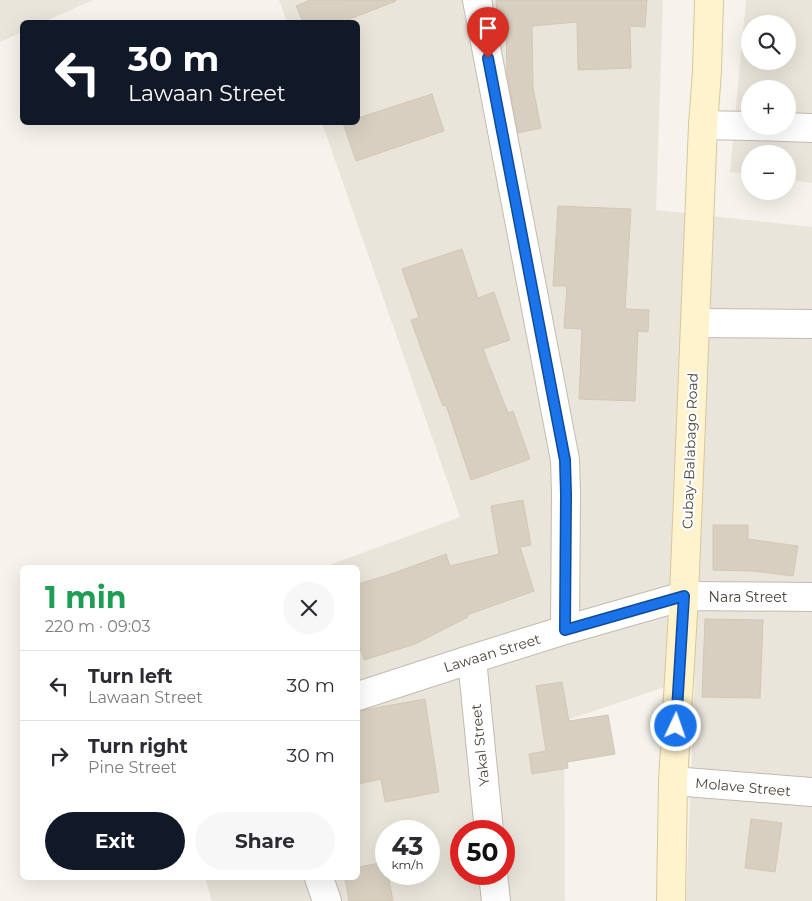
<!DOCTYPE html>
<html lang="en">
<head>
<meta charset="utf-8">
<style>
	:root { --surface:#fff; --page:#f7f7f7; --text:#2b2b33; --muted:#7c7c81; --line:#e1e1e2; --accent:#111827 }
	body { margin:0; font-family:Montserrat,sans-serif; background:var(--page); color:var(--text); height:100vh; display:flex; flex-direction:column; font-size:19px; white-space:nowrap }
	* { box-sizing:border-box; margin:0 }
	p { font-size:16px; color:var(--muted) }
	.icon { flex:none; width:28px; height:28px; fill:none; stroke:currentColor; stroke-width:2; stroke-linecap:round; stroke-linejoin:round }
	.map { position:relative; flex:1; overflow:hidden }
	.side { position:absolute; left:20px; top:565px; width:340px; height:315px; display:flex; flex-direction:column; background:var(--surface); border-radius:8px; box-shadow:0 5px 20px #0002 }
	.side>* { flex:none }
	.top-card { position:absolute; left:20px; top:20px; width:340px; height:105px; border-radius:8px; box-shadow:0 5px 20px #0002; background:#111827; color:#fff; overflow:hidden }
	.tools { position:absolute; left:741px; top:15px; display:grid; gap:10px }
	.tools a { display:grid; place-items:center; width:55px; height:55px; border-radius:50%; background:var(--surface); box-shadow:0 5px 20px #0002; font-size:25px }
	.speed { position:absolute; left:375px; top:820px; display:flex; gap:10px; font-size:25px; font-weight:700; text-align:center }
	.speed>* { display:grid; place-content:center; width:65px; height:65px; border-radius:50%; background:var(--surface); box-shadow:0 5px 20px #0002; line-height:1 }
	.speed small { font-size:12px; font-weight:400 }
	.speed .limit { border:8px solid #d22; background:#fff; color:#111 }
	.pin { position:absolute; display:grid; place-items:center; width:42px; height:42px; color:#fff; margin:-51px -21px; border-radius:50% 50% 50% 0; rotate:-45deg; box-shadow:0 0 5px #0007 }
	.pin .icon { rotate:45deg }
	.me { position:absolute; width:55px; margin:-28px; rotate:3deg; stroke-linejoin:round; filter:drop-shadow(0 0 4px #0008) }
	.turn { display:flex; align-items:center; gap:18px; height:105px; padding:0 25px; font-size:22px }
	.turn .icon { width:65px; height:65px; stroke-width:2.5 }
	.turn b { display:block; font-size:35px; line-height:42px }
	.round { display:grid; place-items:center; flex:none; width:52px; height:52px; border-radius:26px; background:var(--page) }
	.summary { display:flex; align-items:center; justify-content:space-between; height:85px; padding:0 25px }
	h1 { font-size:30px; font-weight:700; line-height:38px; color:#1e9e55 }
	.cta { display:flex; gap:10px; margin-top:auto; padding:10px 25px }
	.cta a { flex:1; height:58px; border-radius:30px; background:var(--accent); color:#fff; font-size:20px; font-weight:700; line-height:58px; text-align:center }
	.cta a+a { background:var(--page); color:var(--text) }
	ul { padding:0; list-style:none }
	li { display:flex; align-items:center; gap:15px; height:70px; padding:0 25px; border-top:1px solid var(--line) }
	li div { flex:1 }
	li b { display:block; font-size:19px }
	li em { font-style:normal }
	.map>svg:first-child { display:block }
	.residential { fill:#eae5da; fill-rule:evenodd }
	.building { fill:#d8cfc1; stroke:#d3c7b4 }
	.lines { fill:none; stroke-linecap:round; stroke-linejoin:round }
	.street-casing { stroke:#c2bbae; stroke-width:30 }
	.secondary-casing { stroke:#d6c79b; stroke-width:30 }
	.street { stroke:#fff; stroke-width:28 }
	.secondary { stroke:#fff3cd; stroke-width:28 }
	.route-casing { stroke:#114b97; stroke-width:12 }
	.route { stroke:#1a73e8; stroke-width:9 }
	.labels { text-anchor:middle; dominant-baseline:central; stroke-width:4.5; stroke-linejoin:round; paint-order:stroke }
	.street-label { font-size:14px; fill:#4b4439; stroke:#fff }
</style>
</head>
<body>
<div class="map">
<svg width="812" height="901" viewBox="0 0 812 901">
	<rect width="100%" height="100%" fill="#f6f3ec"/>
	<path class="residential" d="M0,0H93L44,22H22V32L0,42Z
		M279,0H663L656,210L812,227V901H686L695,677L564,721L565,901H212L205,878H358V568L324,567L460,517L322,123L358,122V22H287ZM386,831H429V874H386ZM461,831H504V874H461Z
		M746,0H812V183L788,179V154H750V174L730,172ZM750,24H788V61H750ZM750,89H788V126H750Z"/>
	<path class="building" d="M310,0H395L396,1L342,22H303L296,6Z
		M496,0H647L645,27L630,26L631,68L578,70L577,22L532,26L533,88L541,128L518,133L507,73L506,28H498Z
		M432,94L444,131L356,161L343,123L358,122V118Z
		M558,206L631,209L625,309L649,310L648,332L638,331L635,401L579,399L582,329L564,328L567,286H553Z
		M462,249L478,298L494,292L510,340L483,349L508,413L513,411L530,459L471,480L446,405L443,406L422,351L411,320L419,318L402,269Z
		M523,500L531,545L520,547L534,591L467,615L468,617L415,644L364,660L358,642V584L391,574L446,554L450,566L499,554L491,506Z
		M713,525H748V539L798,546L793,576L753,571L713,570Z
		M705,619L763,620L760,698L702,697Z
		M562,682L569,721L608,715L615,754L567,762L568,768L532,774L529,754L546,751L536,686Z
		M425,699L439,792L385,802L381,779L358,784V711Z
		M751,819L782,823L775,872L745,868Z
		M386,862V874H388L393,901H349L345,878H358V867Z"/>
	<g class="lines">
		<g class="street-casing">
			<path id="street" d="M477,0L565,460L566,494L565,630
				M703,125L750,126
				M751,126L812,128
				M696,323L812,324
				M472,659L489,831
				M358,696L472,659L565,630L684,596L812,597
				M673,781L812,792
				M493,874L496,901
				M319,878L327,901"/>
		</g>
		<g class="secondary-casing">
			<path id="secondary" d="M671,901L673,781L684,596L703,125L707,71L709,0"/>
		</g>
		<use href="#street" class="street"/>
		<use href="#secondary" class="secondary"/>
	</g>
	<g class="lines">
		<g class="route-casing">
			<path id="route" d="M488,58L565,460L566,494L565,630L684,596L676,726"/>
		</g>
		<use href="#route" class="route"/>
	</g>
	<g class="labels">
		<g class="street-label">
			<text transform="translate(690 451) rotate(-88)">Cubay-Balabago Road</text>
			<text x="748" y="597">Nara Street</text>
			<text transform="translate(492 653) rotate(-17)">Lawaan Street</text>
			<text transform="translate(480 745) rotate(-96)">Yakal Street</text>
			<text transform="translate(743 787) rotate(5)">Molave Street</text>
		</g>
	</g>
</svg>
<div class="tools">
<a><svg class="icon" aria-label="search" viewBox="0 0 24 24"><circle cx="10" cy="10" r="6"/><path d="M15 15l6 6"/></svg></a>
<a>+</a>
<a>−</a>
</div>
<div class="speed"><div>43<small>km/h</small></div><div class="limit">50</div></div>
<div class="pin" style="left:488px;top:58px;background:#d93025"><svg class="icon" aria-label="arrive" viewBox="0 0 24 24"><path d="M6 21V4h12l-3 4 3 4H6"/></svg></div>
<svg class="me" style="left:676px;top:726px" viewBox="-20 -20 40 40"><circle r="17" fill="#1a73e8" stroke="#fff" stroke-width="3"/><path d="M0-11L8 9 0 5-8 9z" fill="#fff"/></svg>
<div class="top-card">
<div class="turn"><svg class="icon" aria-label="left" viewBox="0 0 24 24"><path d="M17 20v-9H6M10 6l-5 5 5 5"/></svg><div><b>30 m</b>Lawaan Street</div></div>
</div>
<section class="side">
<div class="summary"><div><h1>1 min</h1><p>220 m · 09:03</p></div><a class="round"><svg class="icon" aria-label="close" viewBox="0 0 24 24"><path d="M6 6l12 12M18 6L6 18"/></svg></a></div>
<ul>
<li><svg class="icon" aria-label="left" viewBox="0 0 24 24"><path d="M17 20v-9H6M10 6l-5 5 5 5"/></svg><div><b>Turn left</b><p>Lawaan Street</p></div><em>30 m</em></li>
<li><svg class="icon" aria-label="right" viewBox="0 0 24 24"><path d="M7 20v-9h11M14 6l5 5-5 5"/></svg><div><b>Turn right</b><p>Pine Street</p></div><em>30 m</em></li>
</ul>
<div class="cta"><a>Exit</a><a>Share</a></div>
</section>
</div>
</body>
</html>
